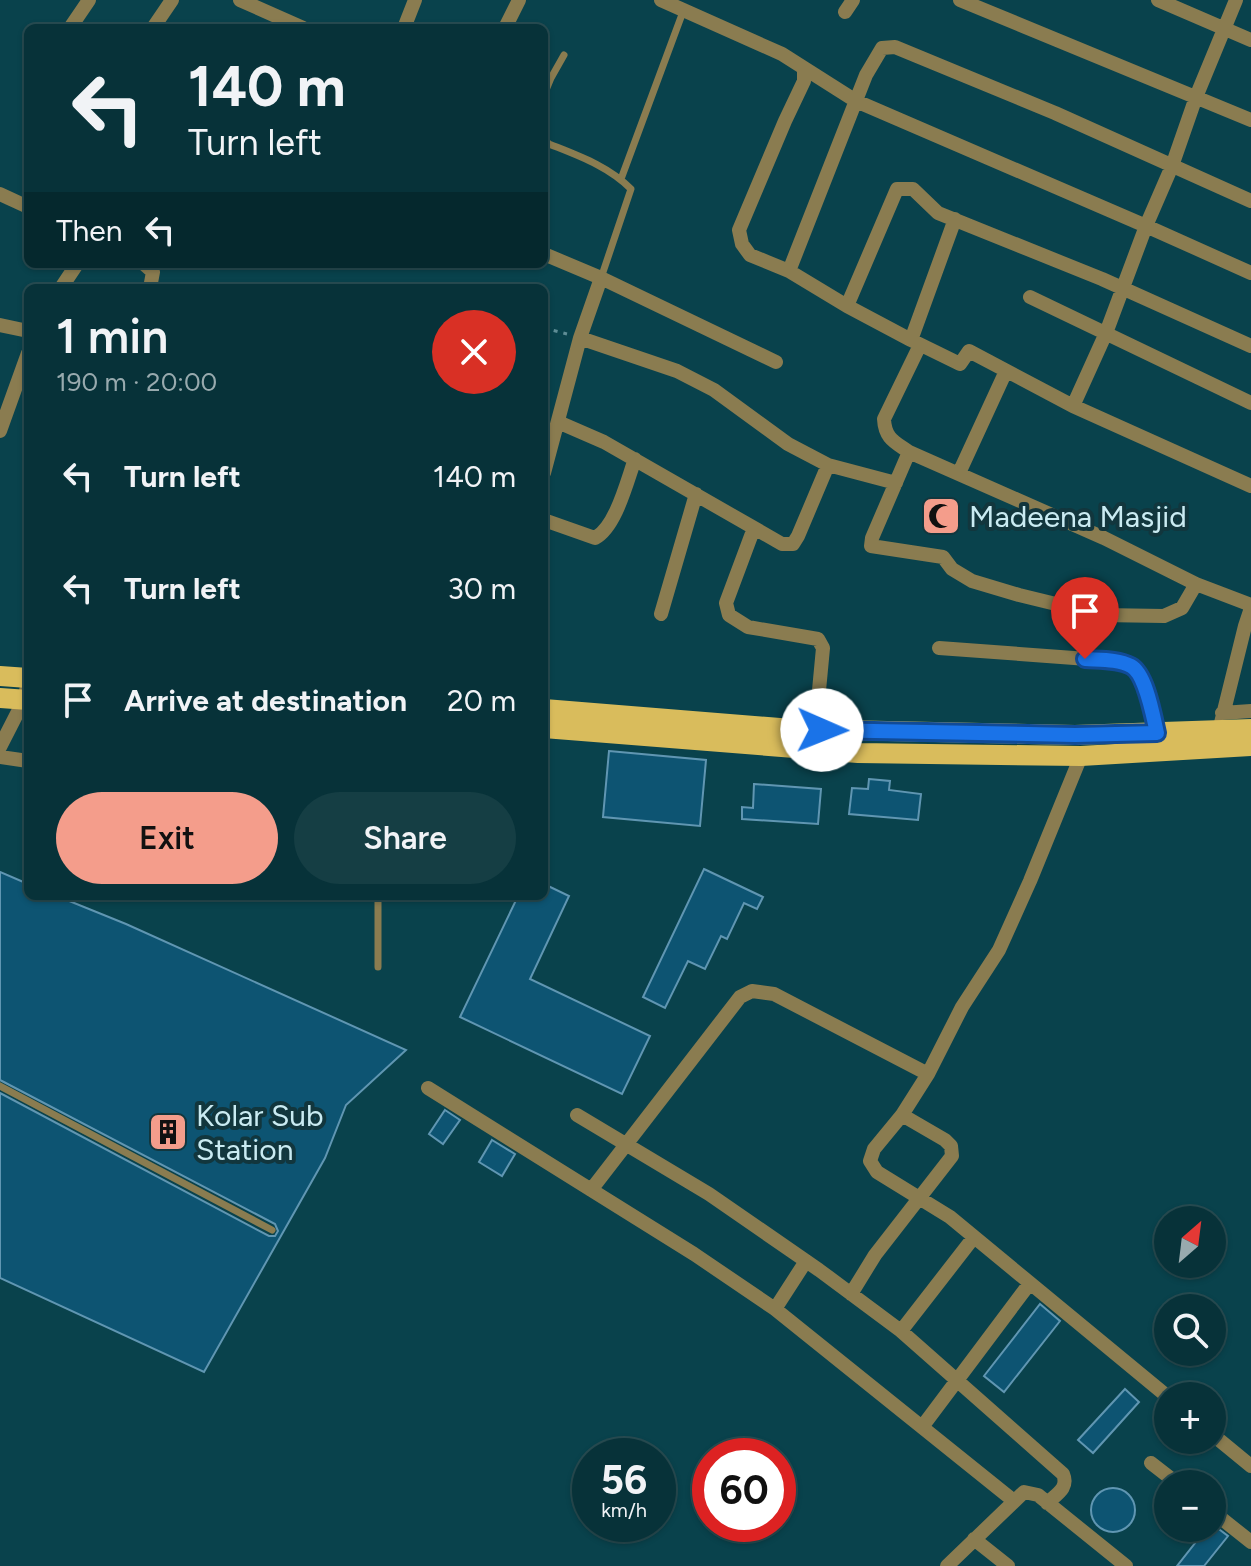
<!DOCTYPE html>
<html lang="en">
<head>
<meta charset="utf-8">
<style>
	:root { --surface:#073239; --page:#153e44; --text:#f1f3f6; --muted:#98aaae; --line:#284d53; --accent:#f49d8b }
	body { margin:0; font-family:Figtree,sans-serif; background:var(--page); color:var(--text); height:100vh; display:flex; flex-direction:column; font-size:30px; white-space:nowrap }
	* { box-sizing:border-box; margin:0 }
	p { font-size:26px; color:var(--muted) }
	.icon { flex:none; width:44px; height:44px; fill:none; stroke:currentColor; stroke-width:2; stroke-linecap:round; stroke-linejoin:round }
	.map { position:relative; flex:1; overflow:hidden }
	.panel { position:absolute; left:24px; top:284px; width:524px; height:616px; display:flex; flex-direction:column; background:var(--surface); border-radius:12px; box-shadow:0 2px 6px #0004,0 0 0 2px var(--line) }
	.panel>* { flex:none }
	.banner { position:absolute; left:24px; top:24px; width:524px; height:244px; border-radius:12px; box-shadow:0 2px 6px #0004,0 0 0 2px var(--line); background:#073239; color:var(--text); overflow:hidden }
	.needle { width:52px; rotate:28deg }
	.tools { position:absolute; left:1154px; top:1206px; display:grid; gap:16px }
	.tools a { display:grid; place-items:center; width:72px; height:72px; border-radius:50%; background:var(--surface); box-shadow:0 2px 6px #0004,0 0 0 2px var(--line); font-size:40px }
	.speed { position:absolute; left:572px; top:1438px; display:flex; gap:16px; font-size:40px; font-weight:700; text-align:center }
	.speed>* { display:grid; place-content:center; width:104px; height:104px; border-radius:50%; background:var(--surface); box-shadow:0 2px 6px #0004,0 0 0 2px var(--line); line-height:1 }
	.speed small { font-size:20px; font-weight:400 }
	.speed .limit { border:12px solid #d22; background:#fff; color:#111 }
	.pin { position:absolute; display:grid; place-items:center; width:68px; height:68px; color:#fff; margin:-82px -34px; border-radius:50% 50% 50% 0; rotate:-45deg; box-shadow:0 0 8px #0007 }
	.pin .icon { rotate:45deg }
	.me { position:absolute; width:88px; margin:-44px; rotate:91deg; stroke-linejoin:round; filter:drop-shadow(0 0 6px #0008) }
	.turn { display:flex; align-items:center; gap:28px; height:168px; padding:0 32px; font-size:36px }
	.turn .icon { width:104px; height:104px; stroke-width:2.5 }
	.turn b { display:block; font-size:56px; line-height:68px }
	.then { display:flex; align-items:center; height:76px; padding:0 32px; background:#0003; gap:16px; font-size:30px }
	.round { display:grid; place-items:center; flex:none; width:84px; height:84px; border-radius:42px; background:var(--page) }
	.overview { display:flex; align-items:center; justify-content:space-between; height:136px; padding:0 32px }
	h1 { font-size:48px; font-weight:600; line-height:60px }
	.primary-button { display:flex; gap:16px; margin-top:auto; padding:16px 32px }
	.primary-button a { flex:1; height:92px; border-radius:48px; background:var(--accent); color:#111; font-size:32px; font-weight:600; line-height:92px; text-align:center }
	.primary-button a+a { background:var(--page); color:var(--text) }
	ul { padding:0; list-style:none }
	li { display:flex; align-items:center; gap:24px; height:112px; padding:0 32px }
	li div { flex:1 }
	li b { display:block; font-size:30px }
	li em { font-style:normal }
	.map>svg:first-child { display:block }
	.building { fill:#0d5472; stroke:#6096b2; stroke-width:2 }
	.lines { fill:none; stroke-linecap:round; stroke-linejoin:round }
	.path { stroke:#5f8d96; stroke-width:3; stroke-dasharray:4 6; stroke-linecap:butt }
	.service { stroke:#8a7c50; stroke-width:7 }
	.minor { stroke:#8a7c50; stroke-width:14 }
	.primary { stroke:#d9bc5c; stroke-width:20 }
	.route-casing { stroke:#114b97; stroke-width:20 }
	.route { stroke:#1a73e8; stroke-width:14 }
	.labels { text-anchor:middle; dominant-baseline:central; stroke-width:8; stroke-linejoin:round; paint-order:stroke }
	.poi-label { font-size:30px; fill:#caebf2; stroke:#12363d; text-anchor:start }
</style>
</head>
<body>
<div class="map">
<svg width="1251" height="1566" viewBox="0 0 1251 1566">
	<rect width="100%" height="100%" fill="#09424c"/>
	<path class="building" d="M609,751L706,760L700,826L603,817Z
		M869,779L890,781L889,790L921,794L918,820L849,814L852,788L868,789Z
		M754,784L821,789L818,824L742,819V807L753,808Z
		M704,869L763,897L757,909L744,903L727,939L721,936L705,969L688,961L665,1008L643,997Z
		M0,872L28,884V896H57L126,924L406,1050L346,1105L325,1158L204,1372L0,1278V1093L269,1236H275L278,1231L275,1224L0,1080Z
		M544,884L569,896L530,979L650,1036L622,1094L460,1017L518,896H544Z
		M445,1110L460,1120L443,1144L429,1134Z
		M492,1140L515,1154L502,1176L479,1162Z
		M1040,1304L1060,1321L1004,1392L984,1376Z
		M1125,1389L1139,1402L1093,1453L1078,1440Z
		M1091 1510a22 22 0 1 1 44 0a22 22 0 1 1-44 0Z
		M1212,1524L1228,1536L1204,1566H1177L1207,1528H1212Z"/>
	<g class="lines">
		<path class="path" d="M544,328L567,334"/>
		<path class="service" d="M544,95L551,78L564,55
			M544,139L549,144C579,156 608,166 631,189L601,278
			M621,179L684,9
			M378,967V896
			M0,1086L272,1230"/>
		<path class="minor" d="M240,0L303,28
			M661,0L782,54L804,68V81L785,121L739,230L742,244L750,255L789,271L847,306L911,340L960,364L969,351L1073,406L1251,486
			M960,0L1251,120
			M1158,0L1251,40
			M845,12L853,0
			M70,28L89,0
			M153,28L172,0
			M404,28L415,0
			M505,28L519,0
			M804,68L856,101L1146,226L1251,273
			M0,194L28,207
			M544,254L601,278L580,338L544,473
			M144,264L153,272L150,288
			M789,271L866,75L882,48L895,47L1055,113L1251,201
			M601,278L776,362
			M61,288L77,264
			M1030,297L1251,403
			M847,306L897,189H913L938,213L1102,279L1251,346
			M0,325L28,331
			M580,338L677,371L714,390L788,444L828,465L896,483
			M911,340L955,219
			M920,345L884,419C885,439 895,442 909,452L1104,538L1196,584L1251,605
			M1073,406L1106,333L1146,226L1172,166L1196,97L1236,0
			M558,422L604,442L782,544H793L798,536L828,465
			M0,431L28,353
			M909,452L872,538L871,546L943,557L952,569L972,581L1019,595L1101,615L1164,616L1182,608L1196,584
			M959,473L1006,371
			M544,520L595,538C616,527 627,481 635,459
			M754,528L726,603L729,615L748,627L818,639L823,648L818,701L822,730
			M661,614L696,494
			M939,648L1115,661L1133,667L1141,676L1157,733
			M1222,713L1251,711
			M1218,735L1245,626L1251,608
			M0,747L24,700L28,682
			M1081,756L1030,881L999,950L962,1007L928,1074L902,1115L874,1149L870,1161L877,1172L950,1217L1168,1397
			M0,757L28,761
			M428,1088L694,1254L775,1309L1014,1501
			M577,1115L709,1194L819,1270L901,1331L1063,1474C1069,1488 1057,1494 1047,1503
			M591,1190L740,997L752,991L774,994L928,1074
			M851,1294L875,1255L952,1156L951,1146L945,1140L902,1115
			M775,1309L806,1261
			M901,1331L974,1237
			M922,1427L1030,1283
			M1212,1434L1251,1466
			M1151,1463L1178,1484
			M1212,1511L1251,1542
			M974,1539L1008,1566
			M947,1566L1024,1492L1038,1495L1126,1566"/>
		<path class="primary" d="M0,676L28,678
			M0,698L28,700
			M544,709L792,729L1075,735L1251,729
			M544,728L858,753L1081,756L1251,746"/>
	</g>
	<g class="lines">
		<g class="route-casing">
			<path id="route" d="M822,730L1075,735L1157,733C1153,716 1146,674 1131,666C1118,659 1100,660 1085,659"/>
		</g>
		<use href="#route" class="route"/>
	</g>
	<defs>
		<g id="mosque-square" transform="scale(2)"><rect x="-9" y="-9" width="18" height="18" rx="4" fill="#f49d8b" stroke="#12363d"/><path d="M3.5-4.9A6 6 0 1 0 3.5 4.9A5 5 0 1 1 3.5-4.9Z" fill="#111"/></g>
		<g id="building-square" transform="scale(2)"><rect x="-9" y="-9" width="18" height="18" rx="4" fill="#f49d8b" stroke="#12363d"/><path d="M-4-6H4V6H1V3H-1V6H-4ZM-2.5-4.3h1.7v1.8h-1.7ZM.8-4.3h1.7v1.8H.8ZM-2.5-1h1.7V.8h-1.7ZM.8-1h1.7V.8H.8Z" fill="#111"/></g>
	</defs>
	<g fill-rule="evenodd">
		<use href="#mosque-square" x="941" y="516"/>
		<use href="#building-square" x="168" y="1132"/>
	</g>
	<g class="labels">
		<g class="poi-label">
			<text x="969" y="516">Madeena Masjid</text>
			<text x="196" y="1115">Kolar Sub<tspan x="196" dy="34">Station</tspan></text>
		</g>
	</g>
</svg>
<div class="tools">
<a><svg class="needle" viewBox="-14 -14 28 28"><path d="M0-13l5 13h-10z" fill="#e53935"/><path d="M0 13l5-13h-10z" fill="#98aaae"/></svg></a>
<a><svg class="icon" aria-label="search" viewBox="0 0 24 24"><circle cx="10" cy="10" r="6"/><path d="M15 15l6 6"/></svg></a>
<a>+</a>
<a>−</a>
</div>
<div class="speed"><div>56<small>km/h</small></div><div class="limit">60</div></div>
<div class="pin" style="left:1085px;top:659px;background:#d93025"><svg class="icon" aria-label="arrive" viewBox="0 0 24 24"><path d="M6 21V4h12l-3 4 3 4H6"/></svg></div>
<svg class="me" style="left:822px;top:730px" viewBox="-20 -20 40 40"><circle r="19" fill="#fff"/><path d="M0-13L10 11 0 6-10 11z" fill="#1a73e8"/></svg>
<div class="banner">
<div class="turn"><svg class="icon" aria-label="left" viewBox="0 0 24 24"><path d="M17 20v-9H6M10 6l-5 5 5 5"/></svg><div><b>140 m</b>Turn left</div></div>
<div class="then">Then<svg class="icon" aria-label="left" viewBox="0 0 24 24"><path d="M17 20v-9H6M10 6l-5 5 5 5"/></svg></div>
</div>
<section class="panel">
<div class="overview"><div><h1>1 min</h1><p>190 m · 20:00</p></div><a class="round" style="background:#d93025;color:#fff"><svg class="icon" aria-label="close" viewBox="0 0 24 24"><path d="M6 6l12 12M18 6L6 18"/></svg></a></div>
<ul>
<li><svg class="icon" aria-label="left" viewBox="0 0 24 24"><path d="M17 20v-9H6M10 6l-5 5 5 5"/></svg><div><b>Turn left</b></div><em>140 m</em></li>
<li><svg class="icon" aria-label="left" viewBox="0 0 24 24"><path d="M17 20v-9H6M10 6l-5 5 5 5"/></svg><div><b>Turn left</b></div><em>30 m</em></li>
<li><svg class="icon" aria-label="arrive" viewBox="0 0 24 24"><path d="M6 21V4h12l-3 4 3 4H6"/></svg><div><b>Arrive at destination</b></div><em>20 m</em></li>
</ul>
<div class="primary-button"><a>Exit</a><a>Share</a></div>
</section>
</div>
</body>
</html>
